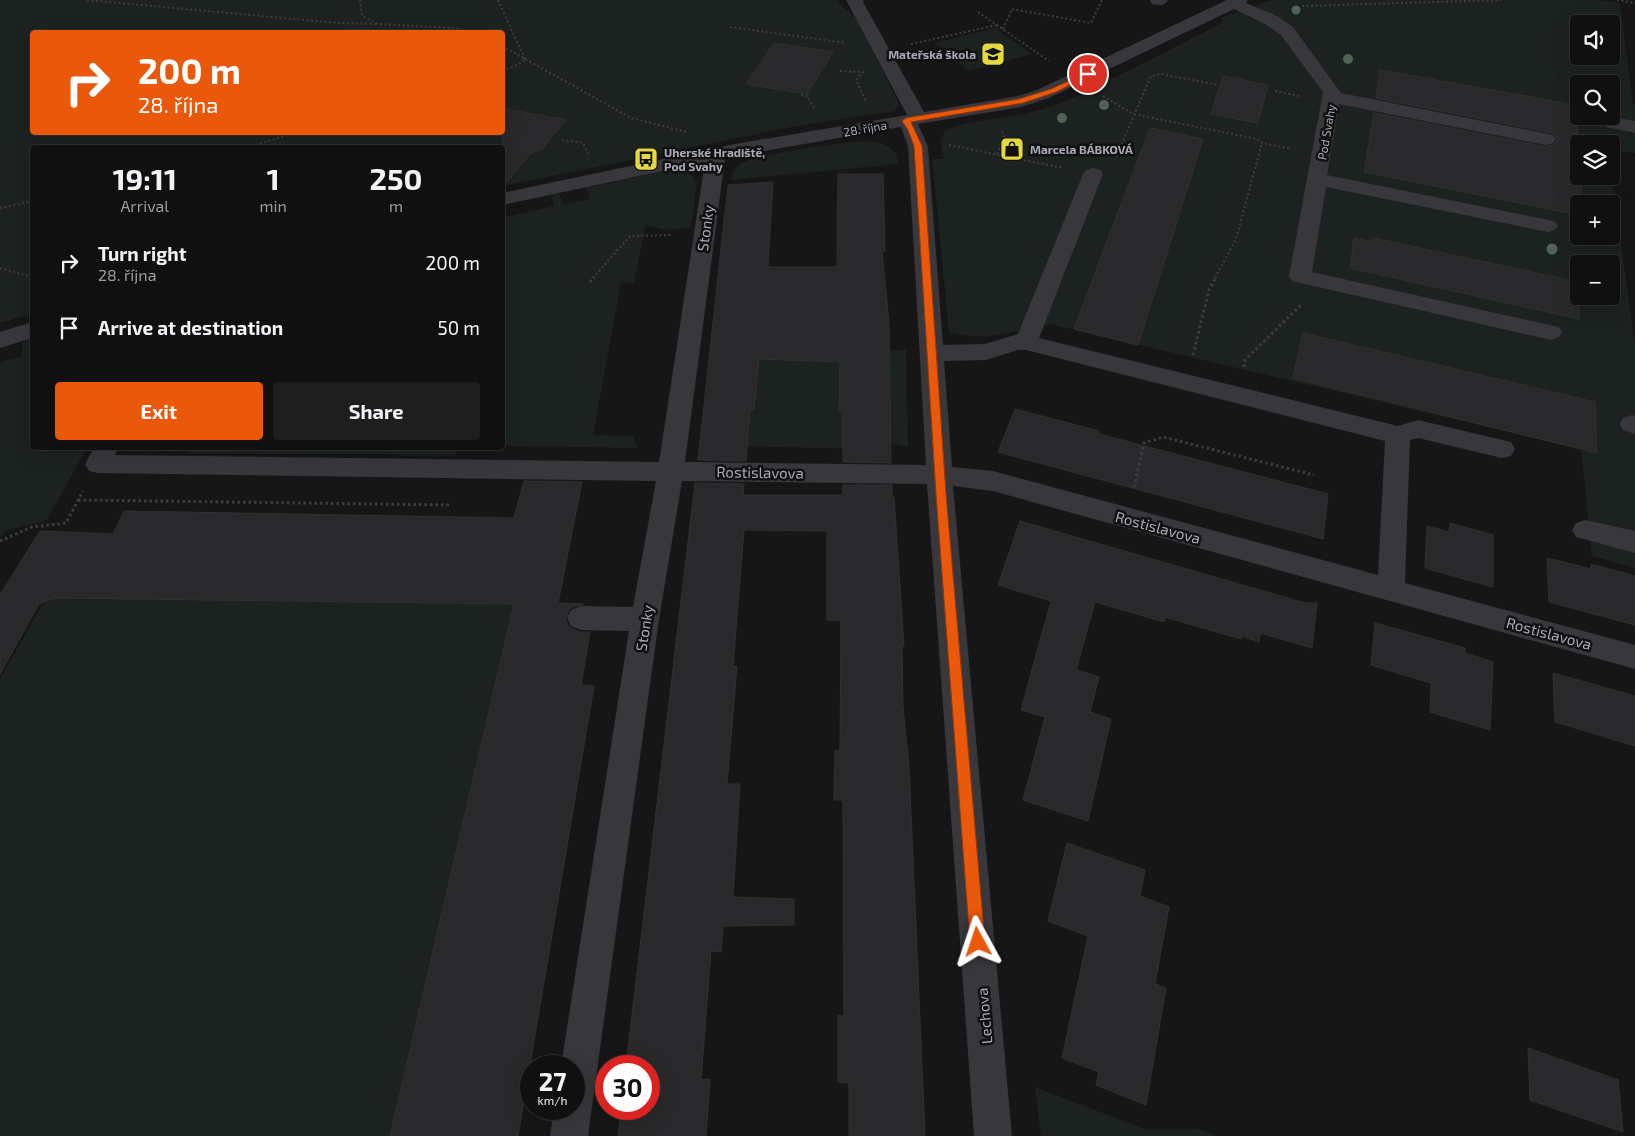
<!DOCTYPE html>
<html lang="en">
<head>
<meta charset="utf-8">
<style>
	:root { --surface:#101011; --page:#1e1e1f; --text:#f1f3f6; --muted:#9c9d9f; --line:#303031; --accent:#ea580c }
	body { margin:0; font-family:"Exo 2",sans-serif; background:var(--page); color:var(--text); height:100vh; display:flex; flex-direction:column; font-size:19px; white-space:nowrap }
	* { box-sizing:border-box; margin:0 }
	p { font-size:16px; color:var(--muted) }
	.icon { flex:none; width:28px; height:28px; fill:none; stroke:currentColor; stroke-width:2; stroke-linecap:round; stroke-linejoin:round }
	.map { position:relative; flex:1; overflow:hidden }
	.drawer { position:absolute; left:30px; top:145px; width:475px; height:305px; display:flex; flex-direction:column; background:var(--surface); border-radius:5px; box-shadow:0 5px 20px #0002,0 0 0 1px var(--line) }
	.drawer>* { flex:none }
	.guide { position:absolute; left:30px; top:30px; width:475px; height:105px; border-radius:5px; box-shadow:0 5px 20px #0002,0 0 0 1px var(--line); background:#ea580c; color:#fff; overflow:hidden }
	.fabs { position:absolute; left:1570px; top:15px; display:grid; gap:10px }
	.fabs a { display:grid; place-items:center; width:50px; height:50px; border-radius:5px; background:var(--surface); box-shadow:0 5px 20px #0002,0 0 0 1px var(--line); font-size:25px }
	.speed { position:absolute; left:520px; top:1055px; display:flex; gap:10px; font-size:25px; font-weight:700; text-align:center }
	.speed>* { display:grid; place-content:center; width:65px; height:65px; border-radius:50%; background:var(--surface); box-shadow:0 5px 20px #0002,0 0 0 1px var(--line); line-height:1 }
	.speed small { font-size:12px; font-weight:400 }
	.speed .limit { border:8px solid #d22; background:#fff; color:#111 }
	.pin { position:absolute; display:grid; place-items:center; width:42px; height:42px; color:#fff; margin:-21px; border:2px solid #fff; border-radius:50%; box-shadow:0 1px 5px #0007 }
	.me { position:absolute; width:55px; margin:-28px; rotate:355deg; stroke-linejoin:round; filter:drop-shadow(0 0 4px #0008) }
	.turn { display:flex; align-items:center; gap:18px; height:105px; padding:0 25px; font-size:22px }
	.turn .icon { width:65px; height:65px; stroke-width:2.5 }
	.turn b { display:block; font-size:35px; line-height:42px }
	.eta { display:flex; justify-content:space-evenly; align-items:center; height:85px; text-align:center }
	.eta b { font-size:30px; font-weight:700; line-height:35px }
	.action { display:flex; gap:10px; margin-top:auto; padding:10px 25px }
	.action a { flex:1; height:58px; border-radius:5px; background:var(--accent); color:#fff; font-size:20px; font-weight:700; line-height:58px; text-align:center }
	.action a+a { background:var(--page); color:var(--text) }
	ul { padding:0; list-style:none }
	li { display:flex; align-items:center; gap:15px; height:65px; padding:0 25px }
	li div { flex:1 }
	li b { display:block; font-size:19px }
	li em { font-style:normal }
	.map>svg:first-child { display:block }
	.green { fill:#1c221f; fill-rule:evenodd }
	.building { fill:#29292b; stroke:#313033 }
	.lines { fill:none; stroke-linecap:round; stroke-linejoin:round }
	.path-far1 { stroke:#3d3d43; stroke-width:2; stroke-dasharray:2 2.5; stroke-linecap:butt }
	.path { stroke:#3d3d43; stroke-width:3; stroke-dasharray:2.5 3; stroke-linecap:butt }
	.minor { fill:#38373c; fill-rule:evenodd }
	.tree { fill:#516257 }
	.route { fill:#ea580c; stroke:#983908 }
	.labels { text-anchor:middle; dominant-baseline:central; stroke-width:5; stroke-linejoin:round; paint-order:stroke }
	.far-poi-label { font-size:12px; font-weight:bold; fill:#a9a9b7; stroke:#111112; text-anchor:start }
	.far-street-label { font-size:12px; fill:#a9a9b7; stroke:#111112 }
	.street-label { font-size:15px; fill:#a9a9b7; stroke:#111112 }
</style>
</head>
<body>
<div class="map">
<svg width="1635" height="1136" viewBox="0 0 1635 1136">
	<rect width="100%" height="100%" fill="#161617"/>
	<path class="green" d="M0,0H836L873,34L866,38L898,101V107L895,111L796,126L503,186L502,148H32V314L0,323ZM32,32H502V132H32Z
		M1272,0H1600L1620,3L1633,104H1635V153L1611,150V144H1579V176H1611V170L1635,345V568L1592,556L1581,449L1050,324C1018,331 981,343 949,332L932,159H944L940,141L946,130C976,118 1011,119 1043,109C1064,103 1083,93 1103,83C1143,64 1183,43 1222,23L1221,18ZM1579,24H1611V56H1579ZM1579,84H1611V116H1579ZM1579,204H1611V236H1579ZM1579,264H1611V296H1579Z
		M995,28L1032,54L969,71L934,43Z
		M870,141C884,143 898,147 898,164L731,180C732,175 734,169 738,166C752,153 848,142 870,141Z
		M668,170L690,173L697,183L691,227L665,230L646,225L634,282L621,283L593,435L633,436L637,448L503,446L502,218L554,206L552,196L553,194L559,193L563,204L590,199L586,188Z
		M29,339L32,340V448H87L47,520L9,530L0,536V362L22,356V343Z
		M811,349L906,350L908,447L891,443L871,444V449L725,446L711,358L809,360Z
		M190,448H457L455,455L187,453Z
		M58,596L514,604L390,1136H0V679L42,605Z
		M1035,1087L1147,1130L1199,1129L1217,1136H1041Z"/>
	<path class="building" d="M774,43L833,52L807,94L746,84Z
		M1380,70L1576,105L1582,204H1579V215L1364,172L1374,113L1546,147L1554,145L1558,139L1553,133L1376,98Z
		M1223,76L1268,85L1258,123L1211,114Z
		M502,108L566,120L541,150L531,153L502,188Z
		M1150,128L1203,139L1138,345L1074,329Z
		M838,174H883L885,251H882L889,323L891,463L843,462V411H839L840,362L759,359L754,409L750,410L746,461L698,460L728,185L773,182L768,267H837Z
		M1354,238L1372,242L1373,238L1579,282V319L1350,268Z
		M1303,333L1595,402L1597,453L1293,378Z
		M1015,409L1099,431V434L1328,494L1323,539L998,452Z
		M524,481L582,482L558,603L584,604L570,608L565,619L570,628L580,632H590L581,685L594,686L518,1136H390L514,604L55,598L39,604L0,674V595L40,531L113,534L124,511L514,518Z
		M695,483L744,484L743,495H843V485H892V497H894L904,646H902L903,707L909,766L925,1136H849V1083L838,1082V1015L844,1016L843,800H834L835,751H840L841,620H827V531L744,530L733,666H737L727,784H740L733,897L794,899V925L723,926L721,952L711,951L701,1080L710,1079L706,1136H618L621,1109H649V1066H626Z
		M1020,521L1305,603H1317L1312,648L1260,633L1259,642L1242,636L1241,639L1165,617L1164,622L1095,602L1076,670L1099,677L1090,712L1111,719L1088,821L1023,800L1045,717L1021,710L1051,601L998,585Z
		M1450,523L1493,535V587L1425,568L1427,526L1449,532Z
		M1547,558L1591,569V564L1635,576V625L1549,602Z
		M1375,623L1465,648V653L1493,662L1490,730L1430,712L1431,683L1371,665Z
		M1553,673L1635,696V746L1555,722Z
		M1067,843L1145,870L1140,896L1169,907L1155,984L1166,988L1146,1105L1096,1085L1099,1072L1062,1058L1088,936L1048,921Z
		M1528,1048L1618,1080L1623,1132L1530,1100Z"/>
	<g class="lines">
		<path class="path-far1" d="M87,0L338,23L378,24
			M360,0L362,16L378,24L453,28L472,32
			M498,0L525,59
			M1617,0L1635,3
			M1302,6L1501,0
			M1012,9L1091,23L1102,0
			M978,12L1049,61
			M730,27L846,43
			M1003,29L1012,9
			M911,44L997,25
			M502,46L631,118L687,132
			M502,70L513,67L525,60
			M840,71L863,72L856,80L866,102
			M1275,91L1299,96
			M801,95L807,96L815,109
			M1103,96L1133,114L1257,139L1262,143L1292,149
			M562,140L583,143L588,154
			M949,145L1063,168
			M247,148L296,132
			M997,154L1004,136L1002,132
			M1116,157L1151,76L1161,74L1219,85
			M0,208L32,201
			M0,268L32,277
			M593,278L630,236L673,235
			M1215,278L1236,239L1262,143"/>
		<path class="path" d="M590,282L594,277
			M1193,355L1209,290L1216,277
			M1244,367L1245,360L1302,304
			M1134,487L1144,443L1163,437L1314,475
			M78,500L451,505
			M0,541L32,527L66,523L83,491"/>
		<path class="minor" d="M846,0H864L863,2L924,112L1018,96L1037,90L1227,0H1248L1246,3L1277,16L1293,27L1341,93L1553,135L1556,139L1553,143L1546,145L1339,104L1327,175L1548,220L1555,222L1558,226L1555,230L1548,232L1326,187L1312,272L1559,327L1562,332L1559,337L1551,340L1292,281L1289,276L1323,92L1281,35L1265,24L1234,9L1049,98L1021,107L918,124L928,147L943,345L985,344L1018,334L1083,174L1086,170L1093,168L1100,170L1103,174L1039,338L1398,426L1418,420L1511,442L1515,449L1511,456L1502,458L1418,438L1410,440L1405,583L1635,645V669L993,491L953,486L1012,1136H974L927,484L682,481L659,619L588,1136H550L554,1109H574V1066H561L629,631L581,630L571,626L567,618L571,610L581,606L633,607L656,481L98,473L89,471L85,464L94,448H118L115,455L659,462L705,162L502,205V193L735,144L907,115ZM901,127L908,147L926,465L685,462L725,158ZM1018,350H1026L1385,441L1378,575L993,471L952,467L944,361L986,360Z
			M1150,0H1168C1164,6 1159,6 1152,4Z
			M1613,117L1635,121V133L1606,127L1604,123L1606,119Z
			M32,322V338L0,348V332Z
			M1632,415L1635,416V434L1623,430L1620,424L1623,418Z
			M1585,520L1635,531V553L1576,537L1572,530L1576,523Z"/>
	</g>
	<g class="tree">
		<circle cx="1296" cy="10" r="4.5"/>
		<circle cx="1348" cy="59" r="5"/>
		<circle cx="1104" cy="105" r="5"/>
		<circle cx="1062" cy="118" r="5"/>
		<circle cx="1552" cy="249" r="5.5"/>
	</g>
	<path class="route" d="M1086,73L1092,74L1056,92L1023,103L911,122L922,146L946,494L985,942L983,947L978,949L972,947L970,942L936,494L914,146L908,130L902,121L906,118L1019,99L1051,89Z"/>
	<defs>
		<g id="school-square" transform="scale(1.25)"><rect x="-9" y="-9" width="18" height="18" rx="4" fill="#e6d940" stroke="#111112"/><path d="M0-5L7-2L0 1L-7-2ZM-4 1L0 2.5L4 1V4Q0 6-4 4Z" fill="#111"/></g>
		<g id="shop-square" transform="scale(1.25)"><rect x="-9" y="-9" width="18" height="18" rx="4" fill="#e6d940" stroke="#111112"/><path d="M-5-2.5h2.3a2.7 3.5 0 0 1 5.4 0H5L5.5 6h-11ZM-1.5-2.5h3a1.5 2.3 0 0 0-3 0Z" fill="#111"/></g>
		<g id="bus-square" transform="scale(1.25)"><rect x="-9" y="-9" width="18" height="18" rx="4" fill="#e6d940" stroke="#111112"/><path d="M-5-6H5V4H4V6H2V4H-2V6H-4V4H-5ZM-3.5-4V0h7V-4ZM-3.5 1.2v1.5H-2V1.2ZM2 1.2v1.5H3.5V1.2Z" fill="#111"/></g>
	</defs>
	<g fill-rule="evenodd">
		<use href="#school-square" x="993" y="54"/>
		<use href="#shop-square" x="1012" y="149"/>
		<use href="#bus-square" x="646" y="159"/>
	</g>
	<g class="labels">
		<g class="far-poi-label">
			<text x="976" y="54" text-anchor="end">Mateřská škola</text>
			<text x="1030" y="149">Marcela BÁBKOVÁ</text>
			<text x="664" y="152">Uherské Hradiště,<tspan x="664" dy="14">Pod Svahy</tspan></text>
		</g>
		<g class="far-street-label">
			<text transform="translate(865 128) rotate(-10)">28. října</text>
			<text transform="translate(1326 132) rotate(-80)">Pod Svahy</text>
		</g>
		<g class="street-label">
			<text transform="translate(705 228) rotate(-82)">Stonky</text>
			<text transform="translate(760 472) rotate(1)">Rostislavova</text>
			<text transform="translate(1158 527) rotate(15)">Rostislavova</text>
			<text transform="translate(644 628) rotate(-81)">Stonky</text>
			<text transform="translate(1549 633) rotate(15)">Rostislavova</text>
			<text transform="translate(984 1016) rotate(-95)">Lechova</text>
		</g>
	</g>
</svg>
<div class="fabs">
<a><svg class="icon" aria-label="sound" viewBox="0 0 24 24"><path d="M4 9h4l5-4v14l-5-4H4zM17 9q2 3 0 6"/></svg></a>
<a><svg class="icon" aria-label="search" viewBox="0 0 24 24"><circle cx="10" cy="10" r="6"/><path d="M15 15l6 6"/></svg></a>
<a><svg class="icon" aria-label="layers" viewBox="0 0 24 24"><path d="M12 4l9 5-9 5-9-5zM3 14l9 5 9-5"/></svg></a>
<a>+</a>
<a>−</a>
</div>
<div class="speed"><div>27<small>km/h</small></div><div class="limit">30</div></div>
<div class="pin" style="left:1088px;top:74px;background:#d93025"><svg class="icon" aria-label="arrive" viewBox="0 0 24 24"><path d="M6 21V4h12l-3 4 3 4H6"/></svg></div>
<svg class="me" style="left:978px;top:942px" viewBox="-20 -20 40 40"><path d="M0-17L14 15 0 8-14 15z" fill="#ea580c" stroke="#fff" stroke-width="4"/></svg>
<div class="guide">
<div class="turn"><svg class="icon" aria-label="right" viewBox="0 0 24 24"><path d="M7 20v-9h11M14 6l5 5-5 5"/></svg><div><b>200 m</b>28. října</div></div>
</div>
<section class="drawer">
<div class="eta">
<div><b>19:11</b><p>Arrival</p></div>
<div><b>1</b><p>min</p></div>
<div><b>250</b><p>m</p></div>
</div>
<ul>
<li><svg class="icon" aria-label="right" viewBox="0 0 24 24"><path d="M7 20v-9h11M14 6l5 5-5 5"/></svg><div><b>Turn right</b><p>28. října</p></div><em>200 m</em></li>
<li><svg class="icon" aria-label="arrive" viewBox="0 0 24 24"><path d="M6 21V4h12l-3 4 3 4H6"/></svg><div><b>Arrive at destination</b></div><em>50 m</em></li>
</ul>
<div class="action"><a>Exit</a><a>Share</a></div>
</section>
</div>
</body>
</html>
